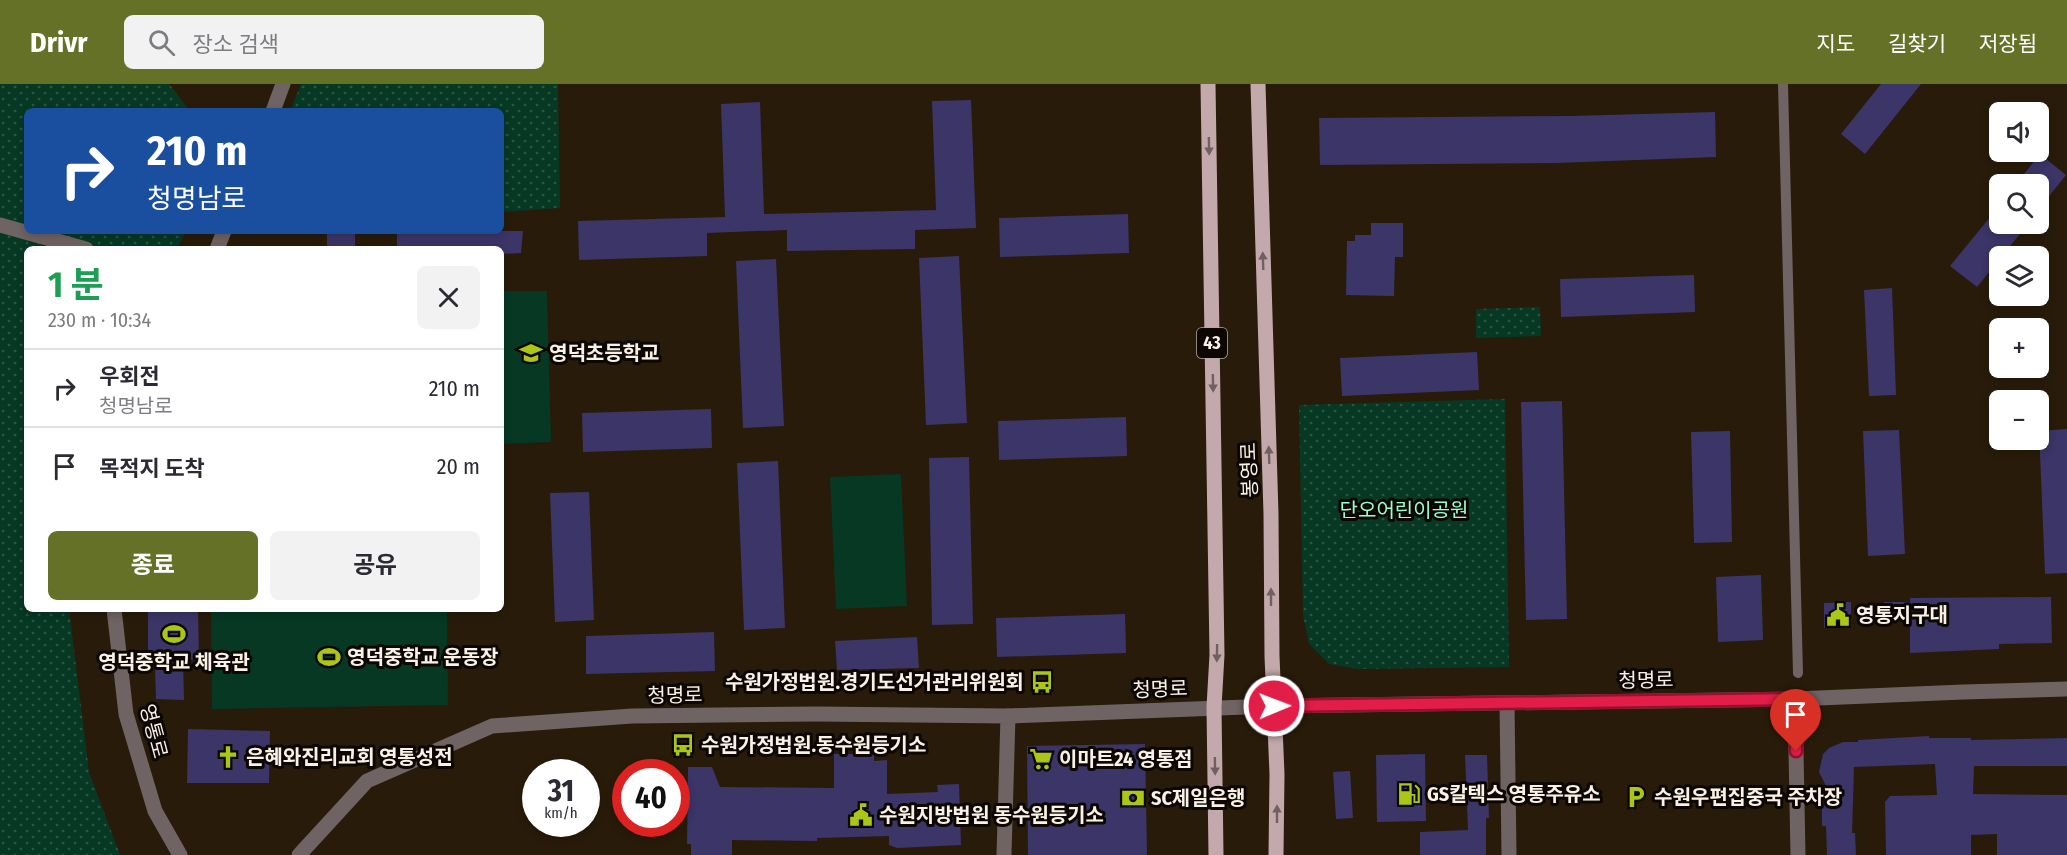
<!DOCTYPE html>
<html lang="ko">
<head>
<meta charset="utf-8">
<style>
	:root { --surface:#fff; --page:#f2f2f3; --text:#2b2b33; --muted:#7c7c81; --line:#e1e1e2; --accent:#647127 }
	body { margin:0; font-family:"Fira Sans Condensed","Noto Sans KR",sans-serif; background:var(--page); color:var(--text); height:100vh; display:flex; flex-direction:column; font-size:22px; white-space:nowrap }
	* { box-sizing:border-box; margin:0 }
	p { font-size:20px; color:var(--muted) }
	.icon { flex:none; width:33px; height:33px; fill:none; stroke:currentColor; stroke-width:2; stroke-linecap:round; stroke-linejoin:round }
	.map { position:relative; flex:1; overflow:hidden }
	.details { position:absolute; left:24px; top:162px; width:480px; height:366px; display:flex; flex-direction:column; background:var(--surface); border-radius:9px; box-shadow:0 3px 9px #0003 }
	.details>* { flex:none }
	.guide { position:absolute; left:24px; top:24px; width:480px; height:126px; border-radius:9px; box-shadow:0 3px 9px #0003; background:#1a4fa0; color:#fff; overflow:hidden }
	.tools { position:absolute; left:1989px; top:18px; display:grid; gap:12px }
	.tools a { display:grid; place-items:center; width:60px; height:60px; border-radius:9px; background:var(--surface); box-shadow:0 3px 9px #0003; font-size:30px }
	.speed { position:absolute; left:522px; top:675px; display:flex; gap:12px; font-size:30px; font-weight:700; text-align:center }
	.speed>* { display:grid; place-content:center; width:78px; height:78px; border-radius:50%; background:var(--surface); box-shadow:0 3px 9px #0003; line-height:1 }
	.speed small { font-size:15px; font-weight:400 }
	.speed .limit { border:9px solid #d22; background:#fff; color:#111 }
	.pin { position:absolute; display:grid; place-items:center; width:51px; height:51px; color:#fff; margin:-62px -26px; border-radius:50% 50% 50% 0; rotate:-45deg; box-shadow:0 0 6px #0007 }
	.pin .icon { rotate:45deg }
	.me { position:absolute; width:66px; margin:-33px; rotate:89deg; stroke-linejoin:round; filter:drop-shadow(0 0 4px #0008) }
	.turn { display:flex; align-items:center; gap:21px; height:126px; padding:0 24px; font-size:27px }
	.turn .icon { width:78px; height:78px; stroke-width:2.5 }
	.turn b { display:block; font-size:42px; line-height:51px }
	.round { display:grid; place-items:center; flex:none; width:63px; height:63px; border-radius:9px; background:var(--page) }
	.headline { display:flex; align-items:center; justify-content:space-between; height:102px; padding:0 24px }
	h1 { font-size:36px; font-weight:700; line-height:45px; color:#1e9e55 }
	.button { display:flex; gap:12px; margin-top:auto; padding:12px 24px }
	.button a { flex:1; height:69px; border-radius:9px; background:var(--accent); color:#fff; font-size:24px; font-weight:700; line-height:69px; text-align:center }
	.button a+a { background:var(--page); color:var(--text) }
	ul { padding:0; list-style:none }
	li { display:flex; align-items:center; gap:18px; height:78px; padding:0 24px; border-top:2px solid var(--line) }
	li div { flex:1 }
	li b { display:block; font-size:22px }
	li em { font-style:normal }
	header { display:flex; align-items:center; gap:36px; box-sizing:border-box; height:84px; padding:0 30px; background:var(--accent); color:#fff }
	header strong { font-size:28px }
	nav { display:flex; gap:33px; margin-inline-start:auto; font-size:21px }
	.search { width:420px; height:54px; background:var(--page); display:flex; align-items:center; gap:15px; box-sizing:border-box; padding:0 21px; border-radius:9px; color:var(--muted); font-size:22px }
	.map>svg:first-child { display:block }
	.grass { fill:#063824 }
	.park { fill:url(#park-dots) }
	.building { fill:#3b3568 }
	.lines { fill:none; stroke-linecap:round; stroke-linejoin:round }
	.pedestrian { stroke:#706364; stroke-width:10 }
	.minor { stroke:#706364; stroke-width:15 }
	.tertiary { stroke:#706364; stroke-width:15 }
	.primary { stroke:#c3a9ac; stroke-width:15 }
	.oneway { fill:#716060 }
	.route-casing { stroke:#92132f; stroke-width:15 }
	.route { stroke:#e11d48; stroke-width:10 }
	.labels { text-anchor:middle; dominant-baseline:central; stroke-width:6; stroke-linejoin:round; paint-order:stroke }
	.shield { fill:#0c0702; stroke:#b3aba2; stroke-width:1.5 }
	.shield-label { font-size:18px; font-weight:bold; fill:#faf1e6 }
	.poi-label { font-size:20px; font-weight:bold; fill:#faf1e6; stroke:#0c0702; text-anchor:start }
	.street-label { font-size:20px; fill:#faf1e6; stroke:#0c0702 }
	.park-label { font-size:20px; fill:#9afdcc; stroke:#0c0702 }
</style>
</head>
<body>
<header>
<strong>Drivr</strong>
<div class="search"><svg class="icon" aria-label="search" viewBox="0 0 24 24"><circle cx="10" cy="10" r="6"/><path d="M15 15l6 6"/></svg>장소 검색</div>
<nav><a>지도</a><a>길찾기</a><a>저장됨</a></nav>
</header>
<div class="map">
<svg width="2067" height="771" viewBox="0 0 2067 771">
	<defs>
		<pattern id="park-dots" width="8" height="8" patternUnits="userSpaceOnUse" patternTransform="scale(1.5)"><rect width="8" height="8" fill="#063824"/><path d="M2 2h.1M6 6h.1" fill="none" stroke="#2b5544" stroke-width="1.8" stroke-linecap="round"/></pattern>
	</defs>
	<rect width="100%" height="100%" fill="#281b09"/>
	<path class="grass" d="M501,207H547L551,358L501,360Z
		M901,390L907,522L836,525L830,393Z
		M211,525H447L448,621L212,625Z"/>
	<path class="park" d="M0,0H169L190,27H27V147H186L177,165H27V525H69L89,688L120,771H0Z
		M301,0H558L560,124L501,128V27H290Z
		M1540,223L1541,252L1476,254V225Z
		M1505,315L1509,583L1358,585L1329,580L1309,560L1303,531L1299,321Z"/>
	<path class="building" d="M1881,0H1921L1865,70L1841,50Z
		M971,16L976,144L915,146V165L787,167V146L707,149V172L579,176L578,137L725,133L721,20L760,18L764,130L936,126L932,17Z
		M1715,28L1716,73L1557,79L1320,81L1319,34L1570,32Z
		M2040,70L2066,91L2038,126V100H2016Z
		M2000,121V140H2028L1977,203L1950,182Z
		M1128,130L1129,169L1000,173L999,134Z
		M1371,139H1403V173H1395L1394,212L1346,211L1347,157H1355V151H1371Z
		M327,147H355V165H327Z
		M397,147H523L521,169L501,170V165H397Z
		M959,172L967,339L926,341L919,174Z
		M776,175L784,342L743,344L736,177Z
		M1694,191L1695,228L1561,233L1560,195Z
		M1892,204L1896,311L1869,312L1864,206Z
		M1477,268L1479,306L1342,312L1340,274Z
		M1562,317L1567,535L1526,536L1521,318Z
		M711,325L712,364L583,368L582,329Z
		M1126,333L1127,372L999,376L998,337Z
		M2067,345V489L2045,490L2039,347Z
		M1899,346L1905,470L1868,472L1863,347Z
		M1730,347L1732,458L1694,459L1691,348Z
		M969,373L973,540L932,541L929,374Z
		M778,377L785,544L744,546L737,379Z
		M589,408L594,536L555,538L550,409Z
		M1761,491L1763,556L1718,558L1716,493Z
		M2051,513L2052,559L1999,560V565L1910,569V537H1884V518H1910V514Z
		M1851,518V544H1824V519Z
		M148,525H198L199,576L183,575L184,616L156,615L155,585L148,583Z
		M1125,530L1126,569L997,573L996,534Z
		M714,548L715,587L586,590V552Z
		M917,553L919,584L837,586L835,557Z
		M188,645L270,647L269,699H187Z
		M1929,652V654H1971V656L2067,654V682H1974L1973,710L2067,711V771H1997V750L1971,751V771H1886L1885,718L1890,712L1937,711L1935,680L1854,683L1852,749H1855L1856,771H1827L1826,742H1822V711L1831,712L1819,688L1823,670L1829,664L1843,658H1858V656Z
		M1145,660L1147,771H1028L1027,662Z
		M834,670H874V677L887,676V710L938,708L937,701L959,700L961,761L897,764L889,761V752L817,754V757L732,756V771H691V760H687L688,683H712L720,703L834,704Z
		M1425,670L1426,737L1377,738L1376,671Z
		M1465,671H1487L1489,734H1486V771H1420V748L1468,746Z
		M1350,687L1353,734L1336,735L1333,688Z"/>
	<g class="lines">
		<path class="pedestrian" d="M1783,0L1798,589"/>
		<path class="minor" d="M0,141L86,165
			M1795,615L1798,771
			M1507,619L1509,771
			M1004,771L1008,632"/>
		<path class="tertiary" d="M273,27L283,0
			M217,165L224,147
			M114,525L126,630L155,727L180,771
			M299,771L367,697L492,642L632,632L817,630L1008,632L1273,622L1795,615L1963,608L2067,605"/>
		<path class="primary" d="M1208,0L1217,571L1214,623L1216,771
			M1258,0L1271,430L1272,572L1277,690L1276,771"/>
	</g>
	<defs><path id="oneway-solid" d="M-6-.8H1V-3.2L6.5 0L1 3.2V.8H-6Z" transform="scale(1.5)"/></defs>
	<g class="oneway">
		<use href="#oneway-solid" transform="translate(1209 62) rotate(89)"/>
		<use href="#oneway-solid" transform="translate(1263 177) rotate(-92)"/>
		<use href="#oneway-solid" transform="translate(1213 299) rotate(89)"/>
		<use href="#oneway-solid" transform="translate(1269 371) rotate(-92)"/>
		<use href="#oneway-solid" transform="translate(1271 513) rotate(-90)"/>
		<use href="#oneway-solid" transform="translate(1217 569) rotate(91)"/>
		<use href="#oneway-solid" transform="translate(1215 682) rotate(89)"/>
		<use href="#oneway-solid" transform="translate(1277 730) rotate(-90)"/>
	</g>
	<g class="lines">
		<g class="route-casing">
			<path id="route" d="M1274,622L1795,615L1796,667"/>
		</g>
		<use href="#route" class="route"/>
	</g>
	<defs>
		<g id="school-bare" transform="scale(1.8)"><path d="M0-5L7-2L0 1L-7-2ZM-4 1L0 2.5L4 1V4Q0 6-4 4Z" fill="#aac718" stroke="#0c0702" stroke-width="2.5" paint-order="stroke"/></g>
		<g id="civic-bare" transform="scale(1.8)"><path d="M-.6-6.5H3V-4.5H.6V-3L4-1V1h2V6H-6V1h2V-1L-.6-3ZM-1.2 2.5V6h2.4V2.5Z" fill="#aac718" stroke="#0c0702" stroke-width="2.5" paint-order="stroke"/></g>
		<g id="stadium-bare" transform="scale(1.8)"><path d="M0-5a6.5 5 0 1 0 0 10a6.5 5 0 1 0 0-10ZM-3.5-1.8h7v3.6h-7Z" fill="#aac718" stroke="#0c0702" stroke-width="2.5" paint-order="stroke"/></g>
		<g id="bus-bare" transform="scale(1.8)"><path d="M-5-6H5V4H4V6H2V4H-2V6H-4V4H-5ZM-3.5-4V0h7V-4ZM-3.5 1.2v1.5H-2V1.2ZM2 1.2v1.5H3.5V1.2Z" fill="#aac718" stroke="#0c0702" stroke-width="2.5" paint-order="stroke"/></g>
		<g id="church-bare" transform="scale(1.8)"><path d="M-1.2-6h2.4v3.5h3.3v2.4h-3.3V6h-2.4V-.1h-3.3v-2.4h3.3Z" fill="#aac718" stroke="#0c0702" stroke-width="2.5" paint-order="stroke"/></g>
		<g id="supermarket-bare" transform="scale(1.8)"><path d="M-6-5.5h2.5l.6 2H6L4.5 2H-2.5L-4.4-4H-6ZM-1.5 3.2a1.3 1.3 0 1 0 .1 0ZM3 3.2a1.3 1.3 0 1 0 .1 0Z" fill="#aac718" stroke="#0c0702" stroke-width="2.5" paint-order="stroke"/></g>
		<g id="fuel-bare" transform="scale(1.8)"><path d="M-5.5-6h7V0h2V4h1.3V-2.5L3-4.5l.8-.8L6-3V5H2.5V1h-1V6h-7ZM-4.2-4.7v3.2H.2V-4.7Z" fill="#aac718" stroke="#0c0702" stroke-width="2.5" paint-order="stroke"/></g>
		<g id="parking-bare" transform="scale(1.8)"><path d="M-3.5-5.5H1a3.5 3.5 0 0 1 0 7H-1V5.5H-3.5ZM-1-3.4V-.6H.8a1.4 1.4 0 0 0 0-2.8Z" fill="#aac718" stroke="#0c0702" stroke-width="2.5" paint-order="stroke"/></g>
		<g id="bank-bare" transform="scale(1.8)"><path d="M-6-4H6V4H-6ZM0-2.3a2.3 2.3 0 1 0 0 4.6a2.3 2.3 0 1 0 0-4.6Z" fill="#aac718" stroke="#0c0702" stroke-width="2.5" paint-order="stroke"/></g>
	</defs>
	<g fill-rule="evenodd">
		<use href="#school-bare" x="531" y="269"/>
		<use href="#civic-bare" x="1838" y="531"/>
		<use href="#stadium-bare" x="174" y="550"/>
		<use href="#stadium-bare" x="329" y="573"/>
		<use href="#bus-bare" x="1042" y="598"/>
		<use href="#bus-bare" x="683" y="661"/>
		<use href="#church-bare" x="228" y="673"/>
		<use href="#supermarket-bare" x="1041" y="675"/>
		<use href="#fuel-bare" x="1409" y="710"/>
		<use href="#parking-bare" x="1636" y="713"/>
		<use href="#bank-bare" x="1133" y="714"/>
		<use href="#civic-bare" x="861" y="731"/>
	</g>
	<g class="labels">
		<rect class="shield" x="1197" y="244" width="30" height="30" rx="4.5"/>
		<g class="shield-label">
			<text x="1212" y="259">43</text>
		</g>
		<g class="poi-label">
			<text x="549" y="269">영덕초등학교</text>
			<text x="1856" y="531">영통지구대</text>
			<text x="347" y="573">영덕중학교 운동장</text>
			<text x="174" y="578" text-anchor="middle">영덕중학교 체육관</text>
			<text x="1024" y="598" text-anchor="end">수원가정법원.경기도선거관리위원회</text>
			<text x="701" y="661">수원가정법원.동수원등기소</text>
			<text x="246" y="673">은혜와진리교회 영통성전</text>
			<text x="1059" y="675">이마트24 영통점</text>
			<text x="1427" y="710">GS칼텍스 영통주유소</text>
			<text x="1654" y="713">수원우편집중국 주차장</text>
			<text x="1151" y="714">SC제일은행</text>
			<text x="879" y="731">수원지방법원 동수원등기소</text>
		</g>
		<g class="street-label">
			<text transform="translate(1249 386) rotate(-92)">봉영로</text>
			<text transform="translate(1646 596) rotate(-1)">청명로</text>
			<text transform="translate(1160 605) rotate(-2)">청명로</text>
			<text transform="translate(675 611) rotate(-1)">청명로</text>
			<text transform="translate(154 647) rotate(75)">영통로</text>
		</g>
		<g class="park-label">
			<text x="1404" y="426">단오어린이공원</text>
		</g>
	</g>
</svg>
<div class="tools">
<a><svg class="icon" aria-label="sound" viewBox="0 0 24 24"><path d="M4 9h4l5-4v14l-5-4H4zM17 9q2 3 0 6"/></svg></a>
<a><svg class="icon" aria-label="search" viewBox="0 0 24 24"><circle cx="10" cy="10" r="6"/><path d="M15 15l6 6"/></svg></a>
<a><svg class="icon" aria-label="layers" viewBox="0 0 24 24"><path d="M12 4l9 5-9 5-9-5zM3 14l9 5 9-5"/></svg></a>
<a>+</a>
<a>−</a>
</div>
<div class="speed"><div>31<small>km/h</small></div><div class="limit">40</div></div>
<div class="pin" style="left:1796px;top:667px;background:#d93025"><svg class="icon" aria-label="arrive" viewBox="0 0 24 24"><path d="M6 21V4h12l-3 4 3 4H6"/></svg></div>
<svg class="me" style="left:1274px;top:622px" viewBox="-20 -20 40 40"><circle r="17" fill="#e11d48" stroke="#fff" stroke-width="3"/><path d="M0-11L8 9 0 5-8 9z" fill="#fff"/></svg>
<div class="guide">
<div class="turn"><svg class="icon" aria-label="right" viewBox="0 0 24 24"><path d="M7 20v-9h11M14 6l5 5-5 5"/></svg><div><b>210 m</b>청명남로</div></div>
</div>
<section class="details">
<div class="headline"><div><h1>1 분</h1><p>230 m · 10:34</p></div><a class="round"><svg class="icon" aria-label="close" viewBox="0 0 24 24"><path d="M6 6l12 12M18 6L6 18"/></svg></a></div>
<ul>
<li><svg class="icon" aria-label="right" viewBox="0 0 24 24"><path d="M7 20v-9h11M14 6l5 5-5 5"/></svg><div><b>우회전</b><p>청명남로</p></div><em>210 m</em></li>
<li><svg class="icon" aria-label="arrive" viewBox="0 0 24 24"><path d="M6 21V4h12l-3 4 3 4H6"/></svg><div><b>목적지 도착</b></div><em>20 m</em></li>
</ul>
<div class="button"><a>종료</a><a>공유</a></div>
</section>
</div>
</body>
</html>
